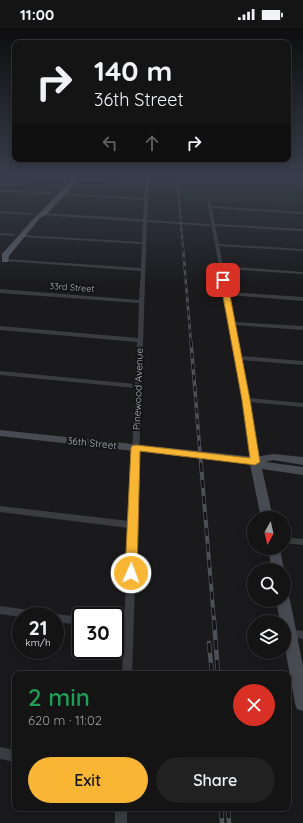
<!DOCTYPE html>
<html lang="en">
<head>
<meta charset="utf-8">
<style>
	:root { --surface:#141415; --page:#212122; --text:#f1f3f6; --muted:#9d9ea0; --line:#333334; --accent:#f9b635 }
	body { margin:0; font-family:Quicksand,sans-serif; background:var(--page); color:var(--text); height:100vh; display:flex; flex-direction:column; font-size:15px; white-space:nowrap }
	* { box-sizing:border-box; margin:0 }
	p { font-size:13px; color:var(--muted) }
	.icon { flex:none; width:22px; height:22px; fill:none; stroke:currentColor; stroke-width:2; stroke-linecap:round; stroke-linejoin:round }
	.map { position:relative; flex:1; overflow:hidden }
	.sheet { position:absolute; left:12px; top:643px; width:279px; height:140px; display:flex; flex-direction:column; background:var(--surface); border-radius:8px; box-shadow:0 2px 10px #0003,0 0 0 1px var(--line) }
	.sheet>* { flex:none }
	.guide { position:absolute; left:12px; top:12px; width:279px; height:122px; border-radius:8px; box-shadow:0 2px 10px #0003,0 0 0 1px var(--line); background:#141415; color:var(--text); overflow:hidden }
	.needle { width:26px; rotate:188deg }
	.buttons { position:absolute; left:247px; top:483px; display:grid; gap:8px }
	.buttons a { display:grid; place-items:center; width:44px; height:44px; border-radius:50%; background:var(--surface); box-shadow:0 2px 10px #0003,0 0 0 1px var(--line); font-size:20px }
	.speed { position:absolute; left:12px; top:579px; display:flex; gap:8px; font-size:20px; font-weight:700; text-align:center }
	.speed>* { display:grid; place-content:center; width:52px; height:52px; border-radius:50%; background:var(--surface); box-shadow:0 2px 10px #0003,0 0 0 1px var(--line); line-height:1 }
	.speed small { font-size:10px; font-weight:400 }
	.speed .limit { border:2px solid #111; border-radius:6px; background:#fff; color:#111 }
	.pin { position:absolute; display:grid; place-items:center; width:34px; height:34px; color:#fff; margin:-17px; border-radius:8px; box-shadow:0 2px 6px #0006 }
	.me { position:absolute; width:44px; margin:-22px; rotate:2deg; stroke-linejoin:round; filter:drop-shadow(0 0 3px #0008) }
	.turn { display:flex; align-items:center; gap:14px; height:84px; padding:0 16px; font-size:18px }
	.turn .icon { width:52px; height:52px; stroke-width:2.5 }
	.turn b { display:block; font-size:28px; line-height:34px }
	.lanes { display:flex; align-items:center; height:38px; padding:0 16px; background:#0003; justify-content:center; gap:20px; direction:ltr }
	.lanes .off { opacity:.35 }
	.round { display:grid; place-items:center; flex:none; width:42px; height:42px; border-radius:21px; background:var(--page) }
	.head { display:flex; align-items:center; justify-content:space-between; height:68px; padding:0 16px }
	h1 { font-size:24px; font-weight:600; line-height:30px; color:#1e9e55 }
	.action { display:flex; gap:8px; margin-top:auto; padding:8px 16px }
	.action a { flex:1; height:46px; border-radius:24px; background:var(--accent); color:#111; font-size:16px; font-weight:600; line-height:46px; text-align:center }
	.action a+a { background:var(--page); color:var(--text) }
	.status { display:flex; justify-content:space-between; align-items:center; height:28px; padding:0 20px; background:var(--surface); direction:ltr }
	.status svg { height:11px; fill:currentColor }
	.map>svg:first-child { display:block }
	.green { fill:#1f2821 }
	.lines { fill:none; stroke-linecap:round; stroke-linejoin:round }
	.street { fill:#3b3c41; fill-rule:evenodd }
	.secondary { fill:#484b52; fill-rule:evenodd }
	.primary { fill:#565961; fill-rule:evenodd }
	.rail-far4-casing { stroke:#4e5057; stroke-width:2 }
	.rail-far3-casing { stroke:#4e5057; stroke-width:2.5 }
	.rail-far2-casing { stroke:#4e5057; stroke-width:3.5 }
	.rail-far1-casing { stroke:#4e5057; stroke-width:4 }
	.rail-casing { stroke:#4e5057; stroke-width:4.5 }
	.rail-far4 { stroke:#151517; stroke-width:1; stroke-dasharray:3.5; stroke-linecap:butt }
	.rail-far3 { stroke:#151517; stroke-width:1.5; stroke-dasharray:4.5; stroke-linecap:butt }
	.rail-far2 { stroke:#151517; stroke-width:2; stroke-dasharray:5.5; stroke-linecap:butt }
	.rail-far1 { stroke:#151517; stroke-width:2.5; stroke-dasharray:8; stroke-linecap:butt }
	.rail { stroke:#151517; stroke-width:3; stroke-dasharray:10; stroke-linecap:butt }
	.route { fill:#f9b635; stroke:#a27622 }
	.labels { text-anchor:middle; dominant-baseline:central; stroke-width:4; stroke-linejoin:round; paint-order:stroke }
	.far-street-label { font-size:9px; fill:#acb1bc; stroke:#151517 }
	.street-label { font-size:10px; fill:#acb1bc; stroke:#151517 }
</style>
</head>
<body>
<div class="status"><b>11:00</b><svg viewBox="0 0 49 12"><path d="M0 12V9h3v3zM5 12V6h3v6zM10 12V3h3v9zM15 12V0h3v12zM26 1h20v11H26zM47 4h2v5h-2z"/></svg></div>
<div class="map">
<svg width="303" height="795" viewBox="0 0 303 795">
	<rect width="100%" height="100%" fill="#1a1a1c"/>
	<path class="green" d="M183,148H297V178L185,172Z"/>
	<g class="lines">
		<path class="street" d="M32,148H47C44,150 35,150 32,148Z
			M48,148L145,153V148H149L147,192L209,196L211,197L209,198L147,194L132,646H122L124,603L115,602V594L124,595L129,500L0,484V478L129,493L135,360L0,347V343L135,356L137,314L0,302V298L138,310L139,275L0,265V261L139,272L141,243L5,233L3,232L5,231L141,240L142,216L22,209L20,208L22,207L142,214L143,194L44,187L42,186L44,185L143,191L144,172L61,167L59,166L61,165L144,170L145,155L47,150Z
			M0,162L50,164L52,165L50,166L0,164Z
			M207,172H209L211,178L303,184V186L212,180L215,196L303,201V203L215,198L219,216L303,221V223L219,218L223,238L303,244V246L223,241L228,264L303,269V273L229,267L234,294L303,298V302L235,297L241,328L303,333V337L241,332L249,370L303,375V379L250,374L259,433L255,435L251,433L243,372Z
			M0,183L32,185L34,186L32,187L0,185Z
			M0,205L13,206L15,207L13,208L0,207Z
			M284,509L303,511V517L284,515Z
			M0,578L44,584L47,585L49,588H21V589L0,586Z
			M55,586L81,589V597L55,594V588H51Z
			M290,601L303,603V611L286,608L285,605L286,602Z
			M0,719L15,722V734L0,731Z
			M115,780H127V795H115Z"/>
		<path class="secondary" d="M0,402L255,429L273,426L303,429V437L273,432L266,434L303,439V447L262,441L273,490H261L250,436L0,408Z
			M268,520H280L284,542V543L272,542Z
			M284,567L288,568L290,572L303,638V683L297,681L295,676L284,614V594H280L276,572H284Z"/>
		<path class="primary" d="M72,149H76L77,154L47,186L40,190L9,228L8,234H2V226L36,188L42,183L56,168L71,154Z"/>
		<g class="rail-far4-casing">
			<path id="rail-far4" d="M177,148L183,221"/>
		</g>
		<g class="rail-far3-casing">
			<path id="rail-far3" d="M183,220L191,315"/>
		</g>
		<g class="rail-far2-casing">
			<path id="rail-far2" d="M191,314L201,437"/>
		</g>
		<g class="rail-far1-casing">
			<path id="rail-far1" d="M201,436L214,593"/>
		</g>
		<g class="rail-casing">
			<path id="rail" d="M214,592L218,646
				M209,615L212,646
				M221,780L222,795
				M228,780L229,795"/>
		</g>
		<use href="#rail-far4" class="rail-far4"/>
		<use href="#rail-far3" class="rail-far3"/>
		<use href="#rail-far2" class="rail-far2"/>
		<use href="#rail-far1" class="rail-far1"/>
		<use href="#rail" class="rail"/>
	</g>
	<linearGradient id="sky" x2="0" y2="1"><stop stop-color="#0e0e0f"/><stop offset="0.57" stop-color="#383e4b"/><stop offset="1" stop-color="#383e4b" stop-opacity="0"/></linearGradient>
	<rect width="303" height="259" fill="url(#sky)"/>
	<path class="route" d="M223,250L227,252L250,372L260,434L255,437L140,423L137,545L135,549L131,550L127,549L125,545L131,420L132,418L136,417L250,430L242,372L220,252Z"/>
	<g class="labels">
		<g class="far-street-label">
			<text transform="translate(72 259) rotate(4)">33rd Street</text>
		</g>
		<g class="street-label">
			<text transform="translate(138 361) rotate(-88)">Pinewood Avenue</text>
			<text transform="translate(92 415) rotate(6)">36th Street</text>
		</g>
	</g>
</svg>
<div class="buttons">
<a><svg class="needle" viewBox="-14 -14 28 28"><path d="M0-13l5 13h-10z" fill="#e53935"/><path d="M0 13l5-13h-10z" fill="#9d9ea0"/></svg></a>
<a><svg class="icon" aria-label="search" viewBox="0 0 24 24"><circle cx="10" cy="10" r="6"/><path d="M15 15l6 6"/></svg></a>
<a><svg class="icon" aria-label="layers" viewBox="0 0 24 24"><path d="M12 4l9 5-9 5-9-5zM3 14l9 5 9-5"/></svg></a>
</div>
<div class="speed"><div>21<small>km/h</small></div><div class="limit">30</div></div>
<div class="pin" style="left:223px;top:252px;background:#d93025"><svg class="icon" aria-label="arrive" viewBox="0 0 24 24"><path d="M6 21V4h12l-3 4 3 4H6"/></svg></div>
<svg class="me" style="left:131px;top:545px" viewBox="-20 -20 40 40"><circle r="17" fill="#f9b635" stroke="#fff" stroke-width="3"/><path d="M0-11L8 9 0 5-8 9z" fill="#fff"/></svg>
<div class="guide">
<div class="turn"><svg class="icon" aria-label="right" viewBox="0 0 24 24"><path d="M7 20v-9h11M14 6l5 5-5 5"/></svg><div><b>140 m</b>36th Street</div></div>
<div class="lanes"><svg class="icon off" aria-label="left" viewBox="0 0 24 24"><path d="M17 20v-9H6M10 6l-5 5 5 5"/></svg><svg class="icon off" aria-label="ahead" viewBox="0 0 24 24"><path d="M12 20V5M6 11l6-6 6 6"/></svg><svg class="icon" aria-label="right" viewBox="0 0 24 24"><path d="M7 20v-9h11M14 6l5 5-5 5"/></svg></div>
</div>
<section class="sheet">
<div class="head"><div><h1>2 min</h1><p>620 m · 11:02</p></div><a class="round" style="background:#d93025;color:#fff"><svg class="icon" aria-label="close" viewBox="0 0 24 24"><path d="M6 6l12 12M18 6L6 18"/></svg></a></div>
<div class="action"><a>Exit</a><a>Share</a></div>
</section>
</div>
</body>
</html>
